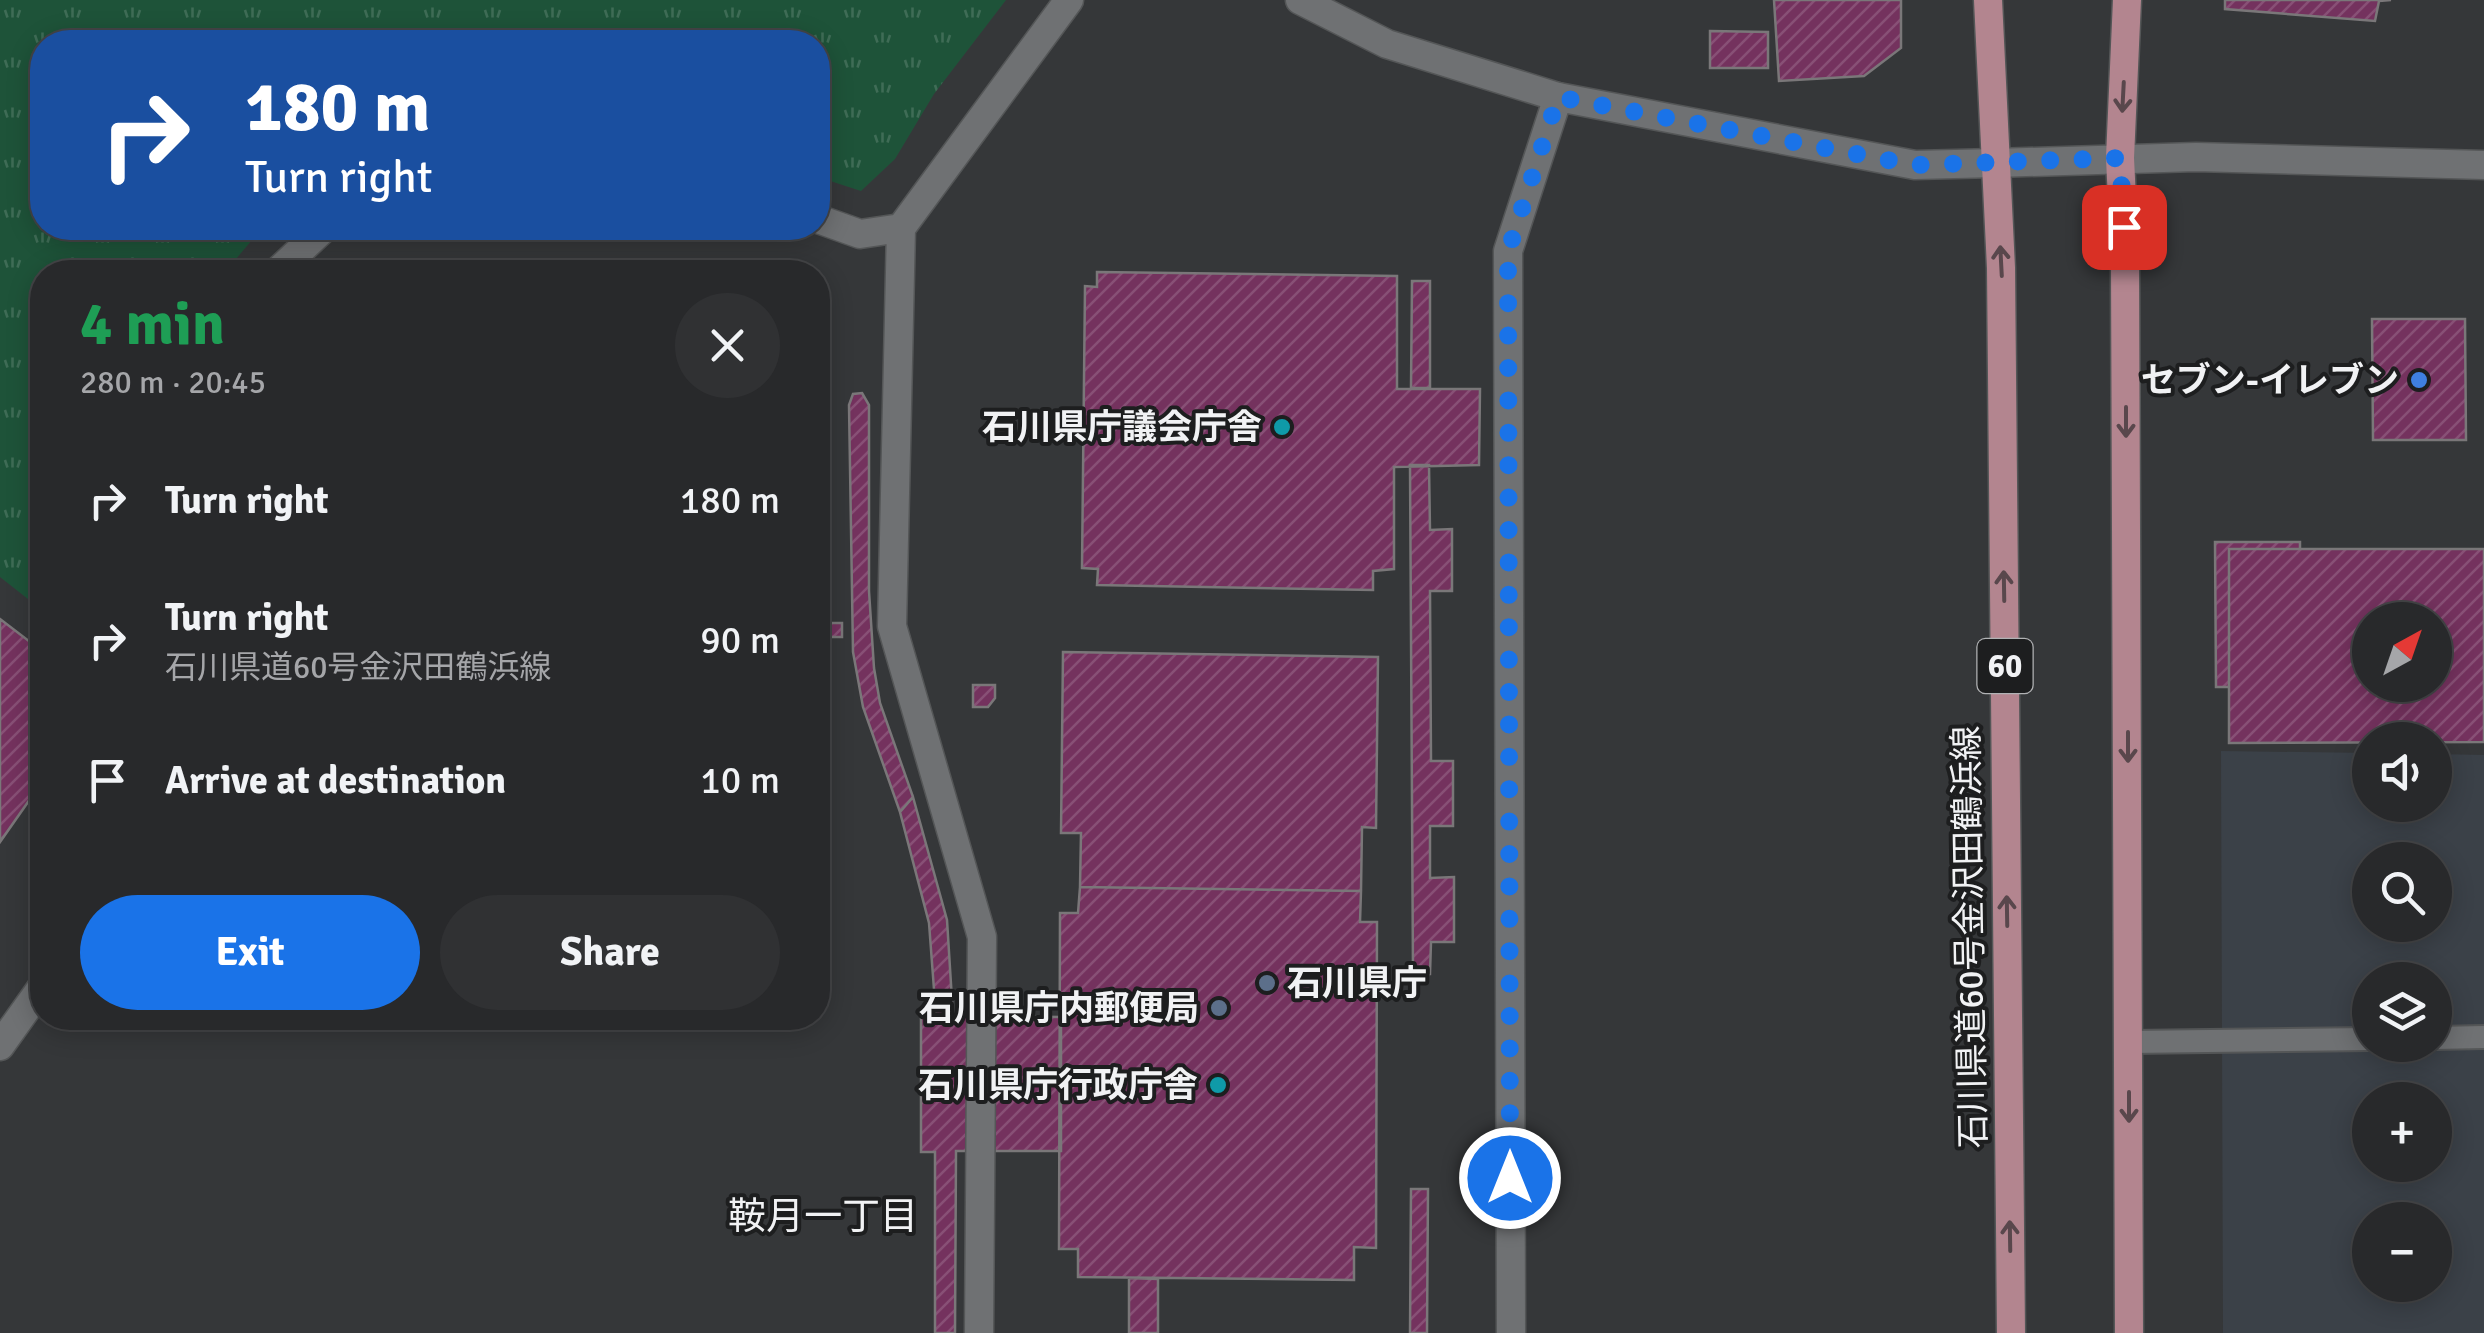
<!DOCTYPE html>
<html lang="en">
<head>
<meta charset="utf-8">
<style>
	:root { --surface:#28292b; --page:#303133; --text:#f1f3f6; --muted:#a5a6a9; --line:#444547; --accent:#1a73e8 }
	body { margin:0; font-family:Signika,"Noto Sans JP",sans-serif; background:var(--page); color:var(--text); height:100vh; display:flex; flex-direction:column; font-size:38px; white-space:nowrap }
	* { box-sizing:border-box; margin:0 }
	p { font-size:32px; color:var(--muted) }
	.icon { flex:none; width:55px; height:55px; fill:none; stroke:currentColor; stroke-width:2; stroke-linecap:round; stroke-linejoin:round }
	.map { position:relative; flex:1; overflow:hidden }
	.drawer { position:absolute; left:30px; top:260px; width:800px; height:770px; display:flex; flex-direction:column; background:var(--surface); border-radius:40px; box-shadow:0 5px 25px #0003,0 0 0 2px var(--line) }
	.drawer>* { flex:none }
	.guide { position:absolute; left:30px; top:30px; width:800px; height:210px; border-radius:40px; box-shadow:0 5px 25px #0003,0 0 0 2px var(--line); background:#1a4fa0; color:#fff; overflow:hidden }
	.needle { width:65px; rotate:40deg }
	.tools { position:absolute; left:2352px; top:602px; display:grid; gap:20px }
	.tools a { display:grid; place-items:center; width:100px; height:100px; border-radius:50%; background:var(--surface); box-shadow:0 5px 25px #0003,0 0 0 2px var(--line); font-size:50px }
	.pin { position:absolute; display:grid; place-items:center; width:85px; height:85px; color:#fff; margin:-42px; border-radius:20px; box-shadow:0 5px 15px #0006 }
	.me { position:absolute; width:110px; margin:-55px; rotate:0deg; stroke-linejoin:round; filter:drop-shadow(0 0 8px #0008) }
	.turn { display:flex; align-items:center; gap:35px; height:210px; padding:0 50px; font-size:45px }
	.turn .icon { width:130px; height:130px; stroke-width:2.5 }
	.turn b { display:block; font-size:70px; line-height:85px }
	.round { display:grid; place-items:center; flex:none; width:105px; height:105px; border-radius:52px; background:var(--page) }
	.summary { display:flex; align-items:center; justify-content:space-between; height:170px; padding:0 50px }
	h1 { font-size:60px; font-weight:700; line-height:75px; color:#1e9e55 }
	.action { display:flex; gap:20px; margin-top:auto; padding:20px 50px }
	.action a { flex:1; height:115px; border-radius:60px; background:var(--accent); color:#fff; font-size:40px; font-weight:700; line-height:115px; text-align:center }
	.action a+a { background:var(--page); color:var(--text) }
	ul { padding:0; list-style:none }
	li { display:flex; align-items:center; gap:30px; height:140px; padding:0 50px }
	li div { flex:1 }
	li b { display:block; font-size:38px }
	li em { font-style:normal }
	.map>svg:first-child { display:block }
	.built { fill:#3b4148; fill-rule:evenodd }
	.grass { fill:url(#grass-tufts) }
	.building { fill:url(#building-hatch); stroke:#7a7779; stroke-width:2.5; fill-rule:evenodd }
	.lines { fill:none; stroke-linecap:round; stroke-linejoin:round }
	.service-casing { stroke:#545657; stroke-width:26 }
	.minor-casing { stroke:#545657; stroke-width:31 }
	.tertiary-casing { stroke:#545657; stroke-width:31 }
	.primary-casing { stroke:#545657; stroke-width:31 }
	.service { stroke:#6f7173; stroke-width:22 }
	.minor { stroke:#6f7173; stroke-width:28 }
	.tertiary { stroke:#6f7173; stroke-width:28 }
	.primary { stroke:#b3858f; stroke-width:28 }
	.oneway { stroke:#59474c }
	.route { stroke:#1a73e8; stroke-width:18; stroke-dasharray:0 32.4 }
	.shop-dot { fill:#3f7fe0; stroke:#1d1e1f; stroke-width:4 }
	.culture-dot { fill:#0f9aa8; stroke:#1d1e1f; stroke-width:4 }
	.service-dot { fill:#5c6f8a; stroke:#1d1e1f; stroke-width:4 }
	.labels { text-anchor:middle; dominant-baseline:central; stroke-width:8; stroke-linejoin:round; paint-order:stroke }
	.shield { fill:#1d1e1f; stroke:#b1b2b4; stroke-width:2.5 }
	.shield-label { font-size:32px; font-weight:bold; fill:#f1f2f4 }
	.poi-label { font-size:35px; font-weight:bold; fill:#f1f2f4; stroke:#1d1e1f; text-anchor:end }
	.street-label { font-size:35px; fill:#f1f2f4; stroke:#1d1e1f }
	.neighbourhood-label { font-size:38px; fill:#f1f2f4; stroke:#1d1e1f }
</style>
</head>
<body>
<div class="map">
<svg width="2484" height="1333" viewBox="0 0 2484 1333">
	<defs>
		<pattern id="grass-tufts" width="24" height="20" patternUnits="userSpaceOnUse" patternTransform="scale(2.5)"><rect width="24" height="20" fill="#1e5339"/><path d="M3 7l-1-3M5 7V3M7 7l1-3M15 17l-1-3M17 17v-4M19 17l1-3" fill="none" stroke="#3f6c56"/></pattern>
		<pattern id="building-hatch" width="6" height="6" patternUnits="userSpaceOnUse" patternTransform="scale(2.5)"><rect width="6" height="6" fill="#74325e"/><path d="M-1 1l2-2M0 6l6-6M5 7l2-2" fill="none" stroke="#885076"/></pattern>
	</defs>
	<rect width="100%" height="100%" fill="#353739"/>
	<path class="built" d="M2221,751L2370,753V805H2435V754L2484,755V1333H2223ZM2370,860H2435V925H2370ZM2370,980H2435V1045H2370ZM2370,1100H2435V1165H2370ZM2370,1220H2435V1285H2370Z"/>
	<path class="grass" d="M0,0H1006L934,94L895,159L861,191L818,177V42H42V228H262L225,272H42V610L0,577Z"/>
	<path class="building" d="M1774,0H1901V48L1864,76L1779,81Z
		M2225,0H2391L2379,1L2375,21L2225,9Z
		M1710,31L1768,32V68H1710Z
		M1097,272L1397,276V389H1480L1479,465L1394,467V569L1373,571V590L1097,585L1098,569L1082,568L1085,286L1097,287Z
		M1412,281H1430V388H1411Z
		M2372,319H2465L2466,440H2373Z
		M862,393L869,405V591L874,668L880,703L913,797L900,812L863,707L853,652L849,405L853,394Z
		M1410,465H1429L1430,530L1452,529V591H1430L1431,761H1453V826H1430V878L1454,877V942H1431L1430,974H1413Z
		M2215,542H2300V549H2229V687H2216Z
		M2229,549H2484V742L2229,743ZM2370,620H2435V685H2370Z
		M0,619L42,651V782L0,842Z
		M829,623H842V637H829Z
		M1063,652L1378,657L1376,828L1362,827L1361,891L1080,887L1081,833H1061Z
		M973,685H995V698L988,707H973Z
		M913,797L947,920L953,1016L1061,1017V1151H956L955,1333H935V1152H921V1017L936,1016L929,923L900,812Z
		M1080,887L1361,891L1360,922H1377L1376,1248L1354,1247V1280L1078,1277V1249H1059L1060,913H1078Z
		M1411,1189H1428L1427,1333H1410Z
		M1129,1278L1158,1279V1333H1129Z"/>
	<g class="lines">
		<g class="service-casing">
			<path id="service" d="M2435,1038L2484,1037
				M2130,1042L2370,1039"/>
		</g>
		<g class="minor-casing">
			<path id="minor" d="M1995,163L2196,157L2484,165
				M818,219L860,234L901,228L1069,0
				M901,228L892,626L982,937L979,1333
				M277,272L324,228
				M0,1046L42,987
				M1511,1333L1508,251L1558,97"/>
		</g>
		<g class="tertiary-casing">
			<path id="tertiary" d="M1300,0L1387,44L1558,97L1915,165L1995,163"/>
		</g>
		<g class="primary-casing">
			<path id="primary" d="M1988,0L2001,268L2011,1333
				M2127,0L2120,158L2125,262L2129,1333"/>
		</g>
		<use href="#service" class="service"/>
		<use href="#minor" class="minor"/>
		<use href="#tertiary" class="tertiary"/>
		<use href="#primary" class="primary"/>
	</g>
	<defs><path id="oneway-shaft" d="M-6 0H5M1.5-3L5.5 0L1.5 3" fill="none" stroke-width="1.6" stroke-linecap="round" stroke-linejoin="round" transform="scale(2.5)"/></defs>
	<g class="oneway">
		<use href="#oneway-shaft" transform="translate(2123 97) rotate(93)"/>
		<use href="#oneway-shaft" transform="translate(2001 261) rotate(-93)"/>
		<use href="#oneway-shaft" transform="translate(2126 422) rotate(90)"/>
		<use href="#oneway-shaft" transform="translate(2004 586) rotate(-91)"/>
		<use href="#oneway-shaft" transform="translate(2128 747) rotate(90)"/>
		<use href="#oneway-shaft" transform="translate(2007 911) rotate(-91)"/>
		<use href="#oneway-shaft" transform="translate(2129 1107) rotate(90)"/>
		<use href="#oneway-shaft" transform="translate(2010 1236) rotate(-91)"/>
	</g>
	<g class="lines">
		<path class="route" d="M1510,1178L1508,252L1558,97L1914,165L2120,158L2124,227"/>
	</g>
	<circle class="shop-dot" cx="2419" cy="380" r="10"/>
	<g class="culture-dot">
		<circle cx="1282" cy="427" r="10"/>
		<circle cx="1218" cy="1085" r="10"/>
	</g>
	<g class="service-dot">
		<circle cx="1267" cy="983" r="10"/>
		<circle cx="1219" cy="1008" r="10"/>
	</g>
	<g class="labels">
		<rect class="shield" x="1977.5" y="639" width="55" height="54" rx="8"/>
		<g class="shield-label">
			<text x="2005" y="666">60</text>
		</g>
		<g class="poi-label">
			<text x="2399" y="380">セブン-イレブン</text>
			<text x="1262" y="427">石川県庁議会庁舎</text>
			<text x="1287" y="983" text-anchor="start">石川県庁</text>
			<text x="1199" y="1008">石川県庁内郵便局</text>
			<text x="1198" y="1085">石川県庁行政庁舎</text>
		</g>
		<g class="street-label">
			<text transform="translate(1970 937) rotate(-91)">石川県道60号金沢田鶴浜線</text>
		</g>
		<g class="neighbourhood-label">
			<text x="823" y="1216">鞍月一丁目</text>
		</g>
	</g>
</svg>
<div class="tools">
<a><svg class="needle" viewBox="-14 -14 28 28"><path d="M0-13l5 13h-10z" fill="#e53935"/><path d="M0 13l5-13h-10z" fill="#a5a6a9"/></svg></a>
<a><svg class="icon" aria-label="sound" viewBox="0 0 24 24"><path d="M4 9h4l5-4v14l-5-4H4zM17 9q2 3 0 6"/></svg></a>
<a><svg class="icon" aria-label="search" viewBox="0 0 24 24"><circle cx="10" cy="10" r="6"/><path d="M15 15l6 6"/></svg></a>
<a><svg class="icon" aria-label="layers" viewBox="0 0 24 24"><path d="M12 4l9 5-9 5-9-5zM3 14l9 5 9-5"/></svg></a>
<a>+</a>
<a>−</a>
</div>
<div class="pin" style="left:2124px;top:227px;background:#d93025"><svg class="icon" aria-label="arrive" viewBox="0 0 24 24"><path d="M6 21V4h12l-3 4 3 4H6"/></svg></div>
<svg class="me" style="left:1510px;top:1178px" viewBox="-20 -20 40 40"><circle r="17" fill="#1a73e8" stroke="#fff" stroke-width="3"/><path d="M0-11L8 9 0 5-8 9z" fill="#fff"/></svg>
<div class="guide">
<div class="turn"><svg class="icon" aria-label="right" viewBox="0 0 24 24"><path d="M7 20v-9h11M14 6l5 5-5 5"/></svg><div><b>180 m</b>Turn right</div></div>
</div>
<section class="drawer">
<div class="summary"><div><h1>4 min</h1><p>280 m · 20:45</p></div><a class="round"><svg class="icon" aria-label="close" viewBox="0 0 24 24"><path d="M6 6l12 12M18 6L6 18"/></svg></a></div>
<ul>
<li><svg class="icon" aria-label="right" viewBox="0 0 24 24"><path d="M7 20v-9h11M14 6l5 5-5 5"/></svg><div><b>Turn right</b></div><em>180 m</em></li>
<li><svg class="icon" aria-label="right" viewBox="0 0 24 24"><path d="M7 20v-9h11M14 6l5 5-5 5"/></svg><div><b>Turn right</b><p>石川県道60号金沢田鶴浜線</p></div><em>90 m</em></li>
<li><svg class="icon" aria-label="arrive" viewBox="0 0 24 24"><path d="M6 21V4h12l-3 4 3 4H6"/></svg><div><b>Arrive at destination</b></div><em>10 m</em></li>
</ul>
<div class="action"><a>Exit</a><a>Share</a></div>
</section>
</div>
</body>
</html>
